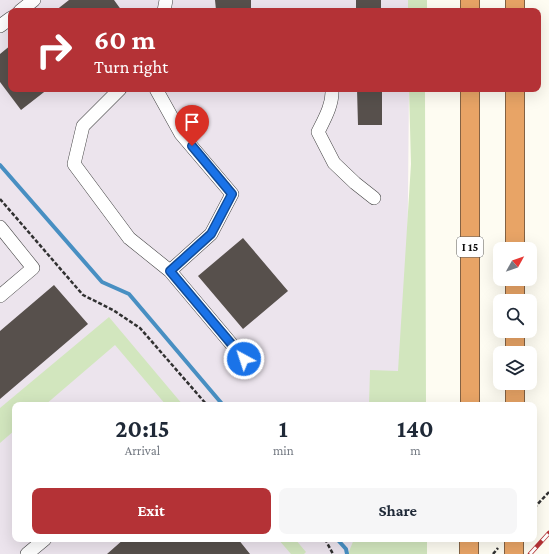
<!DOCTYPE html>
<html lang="en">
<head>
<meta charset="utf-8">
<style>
	:root { --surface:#fff; --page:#f6f6f7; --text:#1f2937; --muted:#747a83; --accent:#b43236 }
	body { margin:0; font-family:"Crimson Pro",serif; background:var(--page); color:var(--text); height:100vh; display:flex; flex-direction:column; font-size:15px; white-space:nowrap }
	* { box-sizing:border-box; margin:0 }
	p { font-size:13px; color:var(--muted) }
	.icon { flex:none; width:22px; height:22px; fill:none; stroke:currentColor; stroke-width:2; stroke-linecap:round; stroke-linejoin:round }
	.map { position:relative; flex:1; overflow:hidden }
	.side { position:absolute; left:12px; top:402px; width:525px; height:140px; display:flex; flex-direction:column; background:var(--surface); border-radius:8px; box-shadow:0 4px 16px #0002 }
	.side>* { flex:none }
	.top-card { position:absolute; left:8px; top:8px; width:533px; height:84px; border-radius:8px; box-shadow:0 4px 16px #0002; background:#b43236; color:#fff; overflow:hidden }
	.needle { width:26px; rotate:50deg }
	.tools { position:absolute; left:493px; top:242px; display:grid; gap:8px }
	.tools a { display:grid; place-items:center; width:44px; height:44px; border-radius:8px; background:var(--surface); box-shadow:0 4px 16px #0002; font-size:20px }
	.pin { position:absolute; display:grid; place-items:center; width:34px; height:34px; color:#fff; margin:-41px -17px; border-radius:50% 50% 50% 0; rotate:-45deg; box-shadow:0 0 4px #0007 }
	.pin .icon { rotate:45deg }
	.me { position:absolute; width:44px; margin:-22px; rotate:320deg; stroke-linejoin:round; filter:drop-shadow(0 0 3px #0008) }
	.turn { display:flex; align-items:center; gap:14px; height:84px; padding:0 20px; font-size:18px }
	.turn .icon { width:52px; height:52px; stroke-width:2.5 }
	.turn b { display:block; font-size:28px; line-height:34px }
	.eta { display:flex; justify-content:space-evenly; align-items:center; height:68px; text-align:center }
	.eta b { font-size:24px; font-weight:700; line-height:28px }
	.primary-button { display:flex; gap:8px; margin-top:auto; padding:8px 20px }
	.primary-button a { flex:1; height:46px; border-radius:8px; background:var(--accent); color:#fff; font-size:16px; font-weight:700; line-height:46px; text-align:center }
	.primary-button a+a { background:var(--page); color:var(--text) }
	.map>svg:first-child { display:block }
	.industrial { fill:#ece4ed }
	.green { fill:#d2e6be }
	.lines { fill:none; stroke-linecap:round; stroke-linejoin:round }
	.stream { stroke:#488fc2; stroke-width:4 }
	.building { fill:#57504c }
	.minor-casing { stroke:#424242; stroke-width:14 }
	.highway-casing { stroke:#202020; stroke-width:20 }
	.path { stroke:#313131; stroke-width:2.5; stroke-dasharray:4 2; stroke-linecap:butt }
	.minor { stroke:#fff; stroke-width:13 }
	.highway { stroke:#e8a466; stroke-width:19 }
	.rail-casing { stroke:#b43236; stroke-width:4.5 }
	.rail { stroke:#fff; stroke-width:3; stroke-dasharray:9; stroke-linecap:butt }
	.route-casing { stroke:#114b97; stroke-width:10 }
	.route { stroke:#1a73e8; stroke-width:7 }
	.labels { text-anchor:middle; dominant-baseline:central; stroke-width:4; stroke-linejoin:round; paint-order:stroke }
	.shield { fill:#fff; stroke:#575757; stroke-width:1 }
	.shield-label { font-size:12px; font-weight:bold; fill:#0f0f0f }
</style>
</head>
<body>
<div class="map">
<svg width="549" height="554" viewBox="0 0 549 554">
	<rect width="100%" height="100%" fill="#fefcf2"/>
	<path class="industrial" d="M0,0H409V11H11V89H409L406,405H15V539H405L404,554H0Z"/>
	<path class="green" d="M408,0H427V11H408Z
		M409,89H425L426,405H369L370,370L398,371L411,164Z
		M109,317L183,405H166L115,345L45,405H15V430L0,443V408Z
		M278,539H295L306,552L304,554H291Z
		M354,539H427V554H348Z"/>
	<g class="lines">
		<path class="stream" d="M0,165L102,282L129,294L223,405
			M337,539L346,549L347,554"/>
	</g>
	<path class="building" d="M69,0H114L122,11H55Z
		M215,0H251V9L216,10Z
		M356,0H381V11H356Z
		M11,45V89H48L21,110L0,82V54Z
		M357,89H382V125H358Z
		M243,238L288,291L243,329L198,276Z
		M54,285L88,324L0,399V331Z
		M124,539H238L250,554H107Z"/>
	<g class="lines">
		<g class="minor-casing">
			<path id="minor" d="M20,11L34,0
				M164,11L166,0
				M0,26L11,18
				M120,89L83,126L74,164L129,238L170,271L211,234L232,194L181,134L156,89
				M332,89C333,104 325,118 318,132L334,163L355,183L374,198
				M0,227L33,268L0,296
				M170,271L244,359
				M27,554L45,539"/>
		</g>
		<g class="highway-casing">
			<path id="highway" d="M515,0V11
				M470,11V0
				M515,249V89
				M515,301V279
				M515,353V331
				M470,405V89
				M515,405V383
				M469,554V539
				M514,554V539"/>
		</g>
		<path class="path" d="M0,199L83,295L113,310L140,328L207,405
			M534,508L549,492
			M325,539L333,554
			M493,554L498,548"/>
		<use href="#minor" class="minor"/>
		<use href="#highway" class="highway"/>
		<g class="rail-casing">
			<path id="rail" d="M530,554L549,533"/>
		</g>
		<use href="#rail" class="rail"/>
	</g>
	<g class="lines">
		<g class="route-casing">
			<path id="route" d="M192,146L232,194L211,234L170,271L244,359"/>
		</g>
		<use href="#route" class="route"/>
	</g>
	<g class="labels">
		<rect class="shield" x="457" y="237" width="26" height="20" rx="3"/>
		<g class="shield-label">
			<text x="470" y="247">I 15</text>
		</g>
	</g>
</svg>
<div class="tools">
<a><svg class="needle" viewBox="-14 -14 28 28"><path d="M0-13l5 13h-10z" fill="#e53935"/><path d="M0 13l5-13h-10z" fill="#747a83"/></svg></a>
<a><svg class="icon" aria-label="search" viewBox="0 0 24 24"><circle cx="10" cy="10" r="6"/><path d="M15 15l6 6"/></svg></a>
<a><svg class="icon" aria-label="layers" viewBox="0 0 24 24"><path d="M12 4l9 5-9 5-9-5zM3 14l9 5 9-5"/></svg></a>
</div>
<div class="pin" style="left:192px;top:146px;background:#d93025"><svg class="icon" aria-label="arrive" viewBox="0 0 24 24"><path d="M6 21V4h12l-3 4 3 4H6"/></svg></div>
<svg class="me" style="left:244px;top:359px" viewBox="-20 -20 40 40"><circle r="17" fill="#1a73e8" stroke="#fff" stroke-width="3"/><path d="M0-11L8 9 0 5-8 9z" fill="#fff"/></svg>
<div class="top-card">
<div class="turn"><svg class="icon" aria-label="right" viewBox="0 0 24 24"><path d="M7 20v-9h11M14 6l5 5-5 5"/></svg><div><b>60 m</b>Turn right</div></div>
</div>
<section class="side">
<div class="eta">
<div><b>20:15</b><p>Arrival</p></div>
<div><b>1</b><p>min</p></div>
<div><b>140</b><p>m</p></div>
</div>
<div class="primary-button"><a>Exit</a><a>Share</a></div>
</section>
</div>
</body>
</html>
